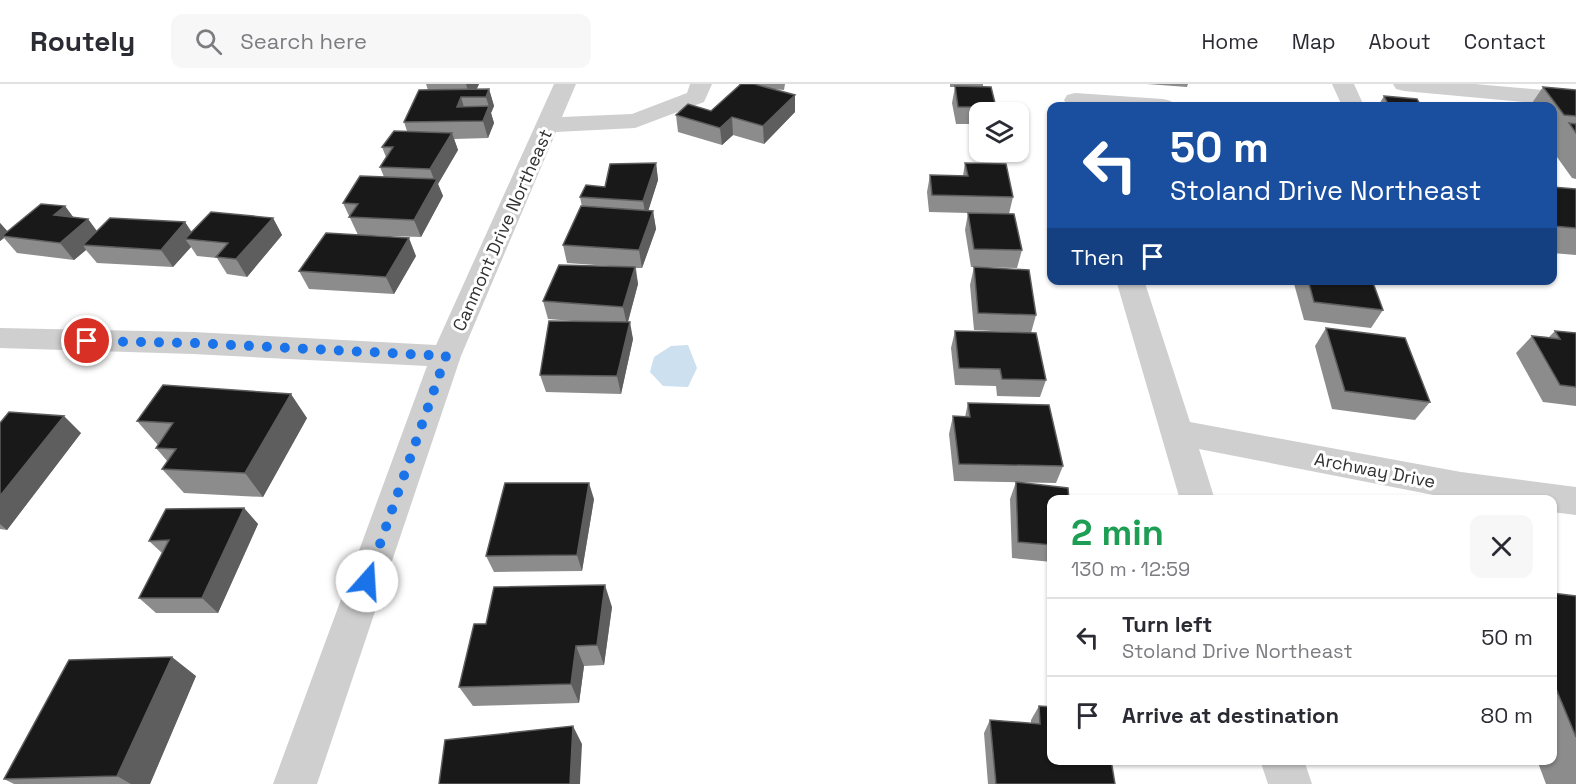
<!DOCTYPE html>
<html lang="en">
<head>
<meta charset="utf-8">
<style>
	:root { --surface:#fff; --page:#f7f7f7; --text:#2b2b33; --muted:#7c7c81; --line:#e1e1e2 }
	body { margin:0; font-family:"Space Grotesk",sans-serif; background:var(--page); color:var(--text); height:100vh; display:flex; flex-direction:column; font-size:22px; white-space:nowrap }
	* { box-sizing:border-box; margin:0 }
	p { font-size:20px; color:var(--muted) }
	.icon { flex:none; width:33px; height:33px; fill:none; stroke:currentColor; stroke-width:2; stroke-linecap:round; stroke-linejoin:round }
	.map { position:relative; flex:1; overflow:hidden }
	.panel { position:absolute; left:1047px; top:411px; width:510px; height:270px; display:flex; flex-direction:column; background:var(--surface); border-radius:12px; box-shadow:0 2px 4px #0004 }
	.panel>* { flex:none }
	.top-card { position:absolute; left:1047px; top:18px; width:510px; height:183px; border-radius:12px; box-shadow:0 2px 4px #0004; background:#1a4fa0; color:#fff; overflow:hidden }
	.tools { position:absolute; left:969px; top:18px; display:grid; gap:12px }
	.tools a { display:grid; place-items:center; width:60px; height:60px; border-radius:12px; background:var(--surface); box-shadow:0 2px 4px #0004; font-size:30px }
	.pin { position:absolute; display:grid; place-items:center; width:51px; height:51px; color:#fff; margin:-26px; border:3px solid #fff; border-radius:50%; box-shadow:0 2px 6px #0007 }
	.me { position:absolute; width:66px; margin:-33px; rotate:19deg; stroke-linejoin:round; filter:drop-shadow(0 0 4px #0008) }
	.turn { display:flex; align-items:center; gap:21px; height:126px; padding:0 24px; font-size:27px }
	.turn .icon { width:78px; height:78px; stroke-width:2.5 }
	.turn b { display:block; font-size:42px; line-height:51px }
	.then { display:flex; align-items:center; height:57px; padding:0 24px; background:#0003; gap:12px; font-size:22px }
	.round { display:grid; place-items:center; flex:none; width:63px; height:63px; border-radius:12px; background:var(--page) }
	.summary { display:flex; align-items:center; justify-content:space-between; height:102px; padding:0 24px }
	h1 { font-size:36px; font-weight:800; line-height:45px; color:#1e9e55 }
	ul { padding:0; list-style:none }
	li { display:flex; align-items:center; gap:18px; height:78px; padding:0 24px; border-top:2px solid var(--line) }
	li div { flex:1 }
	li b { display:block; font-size:22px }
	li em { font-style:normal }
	header { display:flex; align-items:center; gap:36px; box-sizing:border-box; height:84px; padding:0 30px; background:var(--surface); border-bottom:2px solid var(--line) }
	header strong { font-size:28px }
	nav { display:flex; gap:33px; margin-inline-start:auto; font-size:21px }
	.search { width:420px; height:54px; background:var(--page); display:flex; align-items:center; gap:15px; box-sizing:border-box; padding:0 21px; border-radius:12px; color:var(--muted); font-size:22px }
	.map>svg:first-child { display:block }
	.water { fill:#cce0ef }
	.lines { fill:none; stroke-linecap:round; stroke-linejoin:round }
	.minor { fill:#cfcfcf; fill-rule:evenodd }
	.wall { fill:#8c8c8c }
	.shaded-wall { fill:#5e5e5e }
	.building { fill:#191919; stroke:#5e5e5e; stroke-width:1.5 }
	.route { stroke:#1a73e8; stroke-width:10; stroke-dasharray:0 18 }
	.labels { text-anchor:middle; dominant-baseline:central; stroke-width:6; stroke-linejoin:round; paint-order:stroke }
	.street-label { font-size:18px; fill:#323232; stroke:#fff }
</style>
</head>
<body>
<header>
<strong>Routely</strong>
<div class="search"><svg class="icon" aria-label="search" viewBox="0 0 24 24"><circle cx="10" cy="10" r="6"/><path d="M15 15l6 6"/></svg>Search here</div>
<nav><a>Home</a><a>Map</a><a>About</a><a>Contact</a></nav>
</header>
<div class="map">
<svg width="1576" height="700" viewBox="0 0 1576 700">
	<rect width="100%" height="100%" fill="#fff"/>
	<path class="water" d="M688,261L697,284L688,303L663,302L650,288L654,273L671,262Z"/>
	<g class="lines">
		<path class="minor" d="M554,0H576L562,33L632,30L687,9L690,0H712L704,18L635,44L556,48L461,272L317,700H273L427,282L193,270L0,264V244L193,248L436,261Z
			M1332,0H1354L1364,22H1342Z
			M1393,0H1475L1576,9V23L1404,7L1396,5Z
			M1075,9L1163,15L1171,17L1174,22L1067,21L1064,16L1067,11Z
			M1116,196H1144L1190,338L1461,388L1576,403V431L1552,428V416H1459L1199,365L1215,416H1180Z
			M1260,676H1304L1312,700H1268Z"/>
	</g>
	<path class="wall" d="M426,0H479L476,6L489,5L494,22L491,29L494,39L488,54L454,55L458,66L438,100L443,112L421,153L358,151L343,119L384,93L380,83L386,73L382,63L407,47L404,38L428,6Z
		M739,0H785L784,6L772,5L795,11V28L764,60L733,51L722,61L678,48L676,31L711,27L739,2Z
		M950,0H983V3L996,23L995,28H980V40H956L952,19L955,3H950Z
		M1147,0H1188L1187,3Z
		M1543,3L1576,6V95L1572,94L1552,66V60L1556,56L1552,55V22H1530Z
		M1384,12L1421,22H1378Z
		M656,79L658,96L648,127H653L656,145L642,184H636L638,200L628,238L633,255L621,310L546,308L540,291L573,237L548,235L543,217L610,182L567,179L563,161L582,123L580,113L605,103Z
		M965,79L1013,113L1009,130L1022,166L1017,184L971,183L965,146L968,129L929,128L927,108L930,91L963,92Z
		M1552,103L1576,105V171L1552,169Z
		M65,122L74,134L88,135L97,147L185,138L192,148L273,134L282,151L247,193L227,190L217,174L197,172L191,163L173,183L97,179L86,166L74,176L17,169L4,154L0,157V139L7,147Z
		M416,172L394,210L309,205L299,187Z
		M974,183L1036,231L1031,249L1046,296L1040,313L997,312L996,302L955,301L951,264L955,247L1011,248L974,246L970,201Z
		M1293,196H1372L1383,226L1371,244L1304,236Z
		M1326,244L1430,318L1415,336L1332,325L1315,262Z
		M1555,247L1576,249V322L1543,318L1516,269L1532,252L1549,253Z
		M968,319L1063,382L1056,399L954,397L949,350L953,332L965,333Z
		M307,334L263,413L184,409L162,385L168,378L156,364L158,361L137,337Z
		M0,339L81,349L7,446L0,445Z
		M1016,398L1052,416V478L1012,474L1010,415Z
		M594,415L582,487L494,488L486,472Z
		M244,424L258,440L218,529H156L139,514L162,469L149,457Z
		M1552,509L1576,512V700H1546L1537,676H1552Z
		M612,523L604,581L584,582L579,619L473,622L459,603Z
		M196,592L150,700H14L4,695Z
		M1039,622L1115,700H988L984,649L990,636L1031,639V636Z"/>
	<path class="shaded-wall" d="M466,0H479L473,13H470Z
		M489,5L494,22L491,29L494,39L488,54L483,37L489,23L486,13Z
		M795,11V28L764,60L763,42Z
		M461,13L466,30L457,23Z
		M732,33L733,51L722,61L720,44Z
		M452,49L458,66L438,100L443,112L421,153L414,136L435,98L430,85Z
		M656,79L658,96L646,134L643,117Z
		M65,122L78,140L54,131Z
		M653,127L656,145L642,184L639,166Z
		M273,134L282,151L247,193L236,175Z
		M88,135L101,153L83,161L86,166L74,176L60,159Z
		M185,138L196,156L185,155L191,163L173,183L161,166Z
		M0,139L9,149L2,152L4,154L0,157Z
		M409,154L416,172L394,210L386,193Z
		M635,183L638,200L627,241L623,223Z
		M630,238L633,255L621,310L617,292Z
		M291,310L307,334L263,413L245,389Z
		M64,332L81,349L7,446L0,440V412Z
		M589,399L594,415L582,487L577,471Z
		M244,424L258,440L218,529L202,514Z
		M605,501L612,523L604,581L597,561Z
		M576,562L584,582L579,619L571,600Z
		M172,573L196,592L150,700H131L117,692Z
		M573,642L582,660L580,700H570Z"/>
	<path class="building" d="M741,0H754L795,11L763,42L732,33L720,44L676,31L688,20L711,27Z
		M955,2L991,3L996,23H958Z
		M1543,3L1576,6V32L1564,31Z
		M489,5L486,13H461L457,23L489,22L483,37L404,38L419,6Z
		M1384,12L1417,15L1421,22H1389Z
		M1569,39L1576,40V49Z
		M394,47L452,49L430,85L380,83L393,63H382Z
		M656,79L643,117L580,113L586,101L605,103L610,80Z
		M965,79L1006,80L1013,113L932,111L930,91L968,92Z
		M360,92L437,95L414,136L349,133L358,120L343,119Z
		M1552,103L1576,105V144L1552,142Z
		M41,120L65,122L54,131L88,135L60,159L2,152Z
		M581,122L653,127L639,166L563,161Z
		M211,128L273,134L236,175L216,173L228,159L185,155Z
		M968,129L1014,130L1022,166L974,165Z
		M110,134L185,138L161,166L83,161Z
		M326,149L409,154L386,193L299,187Z
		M559,181L635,183L623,223L543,217Z
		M974,183L1029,186L1036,231L978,229Z
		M1308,196H1372L1383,226L1314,218Z
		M549,237L630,238L617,292L540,291Z
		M1326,244L1405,254L1430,318L1345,307Z
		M955,247L1036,249L1046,296L1002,295L1000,285L959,284Z
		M1555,247L1576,249V303L1560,301L1532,252L1560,255Z
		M163,301L291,310L245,389L162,385L176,365L156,364L173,339L137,337Z
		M968,319L1049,321L1063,382L959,380L953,332L970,333Z
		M9,328L64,332L0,412V339Z
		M1016,398L1068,404L1069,416H1052V461L1018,458Z
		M505,399H589L577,471L486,472Z
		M244,424L202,514H139L169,456L149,457L166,425Z
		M605,501L597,561L576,562L571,600L459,603L474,540H486L494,503Z
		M1552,509L1576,512V653L1552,595Z
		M172,573L117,692L4,695L69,576Z
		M1039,622L1052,623V676H1111L1115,700H996L990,636L1040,640Z
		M573,642L570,700H439L445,656Z"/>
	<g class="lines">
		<path class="route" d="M87,257L193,259L446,272L367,497"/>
	</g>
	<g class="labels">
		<g class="street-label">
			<text transform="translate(502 146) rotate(-66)">Canmont Drive Northeast</text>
			<text transform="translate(1375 386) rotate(11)">Archway Drive</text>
		</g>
	</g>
</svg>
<div class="tools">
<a><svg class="icon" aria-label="layers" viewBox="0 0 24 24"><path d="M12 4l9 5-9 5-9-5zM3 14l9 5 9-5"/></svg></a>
</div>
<div class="pin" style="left:87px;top:257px;background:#d93025"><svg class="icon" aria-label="arrive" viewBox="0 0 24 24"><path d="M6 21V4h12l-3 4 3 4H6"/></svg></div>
<svg class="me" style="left:367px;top:497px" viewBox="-20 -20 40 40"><circle r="19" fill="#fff"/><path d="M0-13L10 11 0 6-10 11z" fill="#1a73e8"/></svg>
<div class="top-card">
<div class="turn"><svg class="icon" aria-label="left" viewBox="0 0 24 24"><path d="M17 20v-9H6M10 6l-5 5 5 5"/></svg><div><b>50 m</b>Stoland Drive Northeast</div></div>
<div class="then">Then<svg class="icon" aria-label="arrive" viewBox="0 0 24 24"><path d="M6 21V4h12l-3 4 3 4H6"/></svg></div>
</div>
<section class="panel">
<div class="summary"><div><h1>2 min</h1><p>130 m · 12:59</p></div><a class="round"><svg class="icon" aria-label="close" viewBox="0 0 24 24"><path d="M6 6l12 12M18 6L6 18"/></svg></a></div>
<ul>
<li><svg class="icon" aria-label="left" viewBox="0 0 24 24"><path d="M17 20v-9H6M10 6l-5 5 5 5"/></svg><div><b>Turn left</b><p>Stoland Drive Northeast</p></div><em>50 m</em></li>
<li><svg class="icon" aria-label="arrive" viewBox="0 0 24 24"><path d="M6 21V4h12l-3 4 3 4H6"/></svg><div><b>Arrive at destination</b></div><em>80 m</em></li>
</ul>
</section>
</div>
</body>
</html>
